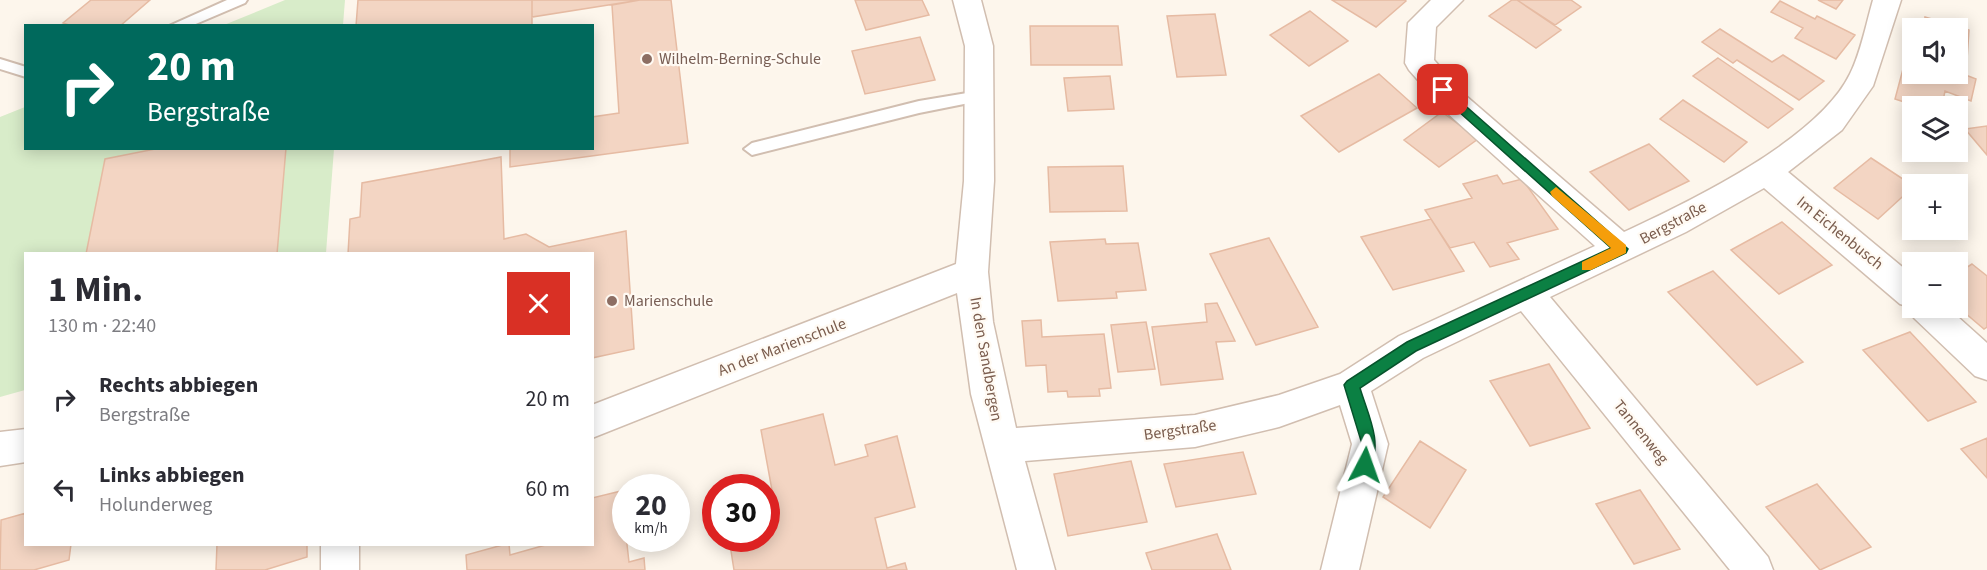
<!DOCTYPE html>
<html lang="de">
<head>
<meta charset="utf-8">
<style>
	:root { --surface:#fff; --page:#f2f2f3; --text:#2b2b33; --muted:#7c7c81 }
	body { margin:0; font-family:"Source Sans 3",sans-serif; background:var(--page); color:var(--text); height:100vh; display:flex; flex-direction:column; font-size:22px; white-space:nowrap }
	* { box-sizing:border-box; margin:0 }
	p { font-size:20px; color:var(--muted) }
	.icon { flex:none; width:33px; height:33px; fill:none; stroke:currentColor; stroke-width:2; stroke-linecap:round; stroke-linejoin:round }
	.map { position:relative; flex:1; overflow:hidden }
	.sheet { position:absolute; left:24px; top:252px; width:570px; height:294px; display:flex; flex-direction:column; background:var(--surface); border-radius:0px; box-shadow:0 3px 15px #0003 }
	.sheet>* { flex:none }
	.top-card { position:absolute; left:24px; top:24px; width:570px; height:126px; border-radius:0px; box-shadow:0 3px 15px #0003; background:#00695c; color:#fff; overflow:hidden }
	.buttons { position:absolute; left:1902px; top:18px; display:grid; gap:12px }
	.buttons a { display:grid; place-items:center; width:66px; height:66px; border-radius:0px; background:var(--surface); box-shadow:0 3px 15px #0003; font-size:30px }
	.speed { position:absolute; left:612px; top:474px; display:flex; gap:12px; font-size:30px; font-weight:700; text-align:center }
	.speed>* { display:grid; place-content:center; width:78px; height:78px; border-radius:50%; background:var(--surface); box-shadow:0 3px 15px #0003; line-height:1 }
	.speed small { font-size:15px; font-weight:400 }
	.speed .limit { border:9px solid #d22; background:#fff; color:#111 }
	.pin { position:absolute; display:grid; place-items:center; width:51px; height:51px; color:#fff; margin:-26px; border-radius:12px; box-shadow:0 3px 9px #0006 }
	.me { position:absolute; width:66px; margin:-33px; rotate:4deg; stroke-linejoin:round; filter:drop-shadow(0 0 4px #0008) }
	.turn { display:flex; align-items:center; gap:21px; height:126px; padding:0 24px; font-size:27px }
	.turn .icon { width:78px; height:78px; stroke-width:2.5 }
	.turn b { display:block; font-size:42px; line-height:51px }
	.round { display:grid; place-items:center; flex:none; width:63px; height:63px; border-radius:0px; background:var(--page) }
	.head { display:flex; align-items:center; justify-content:space-between; height:102px; padding:0 24px }
	h1 { font-size:36px; font-weight:700; line-height:45px }
	ul { padding:0; list-style:none }
	li { display:flex; align-items:center; gap:18px; height:90px; padding:0 24px }
	li div { flex:1 }
	li b { display:block; font-size:22px }
	li em { font-style:normal }
	.map>svg:first-child { display:block }
	.green { fill:#d8ecc9 }
	.building { fill:#f3d5c3; stroke:#e6bba3; stroke-width:1.5 }
	.lines { fill:none; stroke-linecap:round; stroke-linejoin:round }
	.service-casing { stroke:#d1beb0; stroke-width:4 }
	.minor-casing { stroke:#d1beb0; stroke-width:3 }
	.service { fill:#fff; fill-rule:evenodd }
	.minor { fill:#fff; fill-rule:evenodd }
	.route { fill:#0b8043; stroke:#07532c; stroke-width:1.5 }
	.slow { fill:#f59e0b }
	.education-dot { fill:#8d6e63; stroke:#fffaf3; stroke-width:2 }
	.labels { text-anchor:middle; dominant-baseline:central; stroke-width:4.5; stroke-linejoin:round; paint-order:stroke }
	.education-label { font-size:16px; fill:#785e54; stroke:#fffaf3; text-anchor:start }
	.street-label { font-size:16px; fill:#7a5c4d; stroke:#fffaf3 }
</style>
</head>
<body>
<div class="map">
<svg width="1987" height="570" viewBox="0 0 1987 570">
	<rect width="100%" height="100%" fill="#fdf6ec"/>
	<path class="green" d="M285,0H345L343,25H224Z
		M25,107L26,148L334,149L326,253L26,254L25,390L0,397V117Z"/>
	<path class="building" d="M91,0H150L120,26H72L63,23Z
		M358,0H532V26H356Z
		M532,0H640L532,17Z
		M640,0H671L688,143L510,167V148H592V117L619,113L612,5Z
		M855,0H922L929,15L866,30Z
		M1332,0H1405L1406,1L1376,27Z
		M1512,0H1517L1561,30L1536,48L1489,16Z
		M1517,0H1571L1581,7L1555,25Z
		M1818,0H1843L1836,9Z
		M1780,1L1815,19L1817,16L1855,35L1836,59L1795,38L1803,28L1771,12Z
		M1310,11L1348,41L1309,66L1270,35Z
		M1215,14L1226,75L1177,77L1167,16Z
		M1925,17L1969,30L1967,60L1958,57V28H1924Z
		M1030,26H1118L1122,65H1031Z
		M1720,29L1772,62L1783,55L1824,81L1799,100L1737,60L1733,63L1702,42Z
		M920,37L935,80L865,94L852,51Z
		M1907,54L1912,56V74L1958,72L1976,79L1971,101L1945,91L1942,106H1916L1895,99Z
		M1718,58L1793,109L1768,128L1693,76Z
		M1379,74L1417,108L1339,152L1301,116Z
		M1110,76L1114,109L1068,111L1064,78Z
		M1683,100L1747,142L1724,162L1660,119Z
		M1442,112L1478,139L1439,167L1404,140Z
		M1987,126V155L1965,129Z
		M1649,144L1689,181L1629,210L1590,172Z
		M160,148H286L277,254H86L105,159Z
		M501,157L504,239L526,234L549,247L626,231L634,349L592,358V254H348L350,219L360,217L362,183Z
		M1871,158L1912,185V188L1878,219L1834,188Z
		M1123,166L1127,211L1050,212L1048,167Z
		M1497,175L1503,184L1522,179L1558,229L1507,243L1519,259L1490,267L1474,242L1450,248L1425,210L1472,198L1463,184Z
		M1431,219L1464,271L1393,290L1361,237Z
		M1782,222L1832,265L1779,294L1731,250Z
		M1269,238L1318,327L1256,345L1210,254Z
		M1105,239L1106,244L1138,243L1146,290L1116,292L1117,298L1058,301L1050,242Z
		M1972,264L1987,276V327L1984,329L1958,307V273Z
		M1713,271L1803,362L1757,385L1668,292Z
		M1217,303L1235,341L1216,342L1223,379L1161,385L1152,327L1207,322L1205,304Z
		M1041,320L1042,337L1104,334L1111,388L1099,389L1100,396L1068,397L1067,391L1048,392L1046,365L1026,366L1022,321Z
		M1146,322L1155,369L1118,372L1111,325Z
		M1910,332L1976,402L1928,421L1863,350Z
		M1549,364L1590,428L1530,446L1490,381Z
		M823,414L835,465L868,456L865,445L897,436L915,507L875,518L887,568L905,563L907,570H734L729,538H766V492L772,490L761,430Z
		M1987,438V478L1961,449Z
		M1420,441L1466,470L1430,528L1383,497Z
		M1243,452L1256,494L1176,507L1164,464Z
		M1131,461L1147,522L1068,536L1054,474Z
		M1817,484L1871,547L1820,570L1766,507Z
		M1640,490L1680,549L1634,564L1596,504Z
		M621,491L629,562L644,558L645,570H467L466,555L506,544H509L510,555L549,544H592V498Z
		M26,513V544H71L69,560L34,570H0L1,520Z
		M1217,534L1231,570H1152L1146,553Z
		M217,544H307V557L265,570H216Z"/>
	<g class="lines">
		<g class="service-casing">
			<path id="service" d="M227,0H247L245,3L191,26H169Z
				M0,59L26,67V77L0,69Z
				M979,91L986,96L984,100L919,113L752,155L744,149L752,143L919,101Z"/>
		</g>
		<g class="minor-casing">
			<path id="minor" d="M953,0H981L993,46L994,181L988,272L993,322L1016,428L1195,415L1279,395L1340,374L1399,336L1595,246L1446,112L1409,70L1405,63L1408,23L1431,0H1463L1436,27L1434,60L1466,96L1624,232C1689,202 1818,140 1850,74C1861,52 1866,24 1873,0H1901L1873,86L1842,130L1788,172L1912,275V308H1948L1987,343V380L1975,376L1914,318L1910,307L1900,304L1764,188L1686,232L1550,297L1768,557L1773,570H1730L1521,311L1423,358L1371,391L1388,444L1359,570H1321L1352,444L1340,405L1279,427L1195,447L1025,461L1055,570H1017L971,394L957,293L592,438V405L956,264L964,181L965,46Z
				M26,429V462L0,466V432Z
				M321,544H359V570H321Z"/>
		</g>
		<use href="#service" class="service"/>
		<use href="#minor" class="minor"/>
	</g>
	<path class="route" d="M1443,86L1628,249L1626,253L1416,351L1360,388C1368,415 1383,442 1370,469L1365,472L1360,469L1357,465L1362,444L1344,385L1347,381L1407,342L1611,248L1439,94V87Z"/>
	<path class="slow" d="M1556,187L1626,245V253L1591,270H1582V262L1611,248L1552,196L1550,192Z"/>
	<g class="education-dot">
		<circle cx="647" cy="59" r="6"/>
		<circle cx="612" cy="301" r="6"/>
	</g>
	<g class="labels">
		<g class="education-label">
			<text x="659" y="59">Wilhelm-Berning-Schule</text>
			<text x="624" y="301">Marienschule</text>
		</g>
		<g class="street-label">
			<text transform="translate(1673 223) rotate(-28)">Bergstraße</text>
			<text transform="translate(1840 233) rotate(39)">Im Eichenbusch</text>
			<text transform="translate(782 347) rotate(-21)">An der Marienschule</text>
			<text transform="translate(986 359) rotate(80)">In den Sandbergen</text>
			<text transform="translate(1180 430) rotate(-8)">Bergstraße</text>
			<text transform="translate(1641 432) rotate(51)">Tannenweg</text>
		</g>
	</g>
</svg>
<div class="buttons">
<a><svg class="icon" aria-label="sound" viewBox="0 0 24 24"><path d="M4 9h4l5-4v14l-5-4H4zM17 9q2 3 0 6"/></svg></a>
<a><svg class="icon" aria-label="layers" viewBox="0 0 24 24"><path d="M12 4l9 5-9 5-9-5zM3 14l9 5 9-5"/></svg></a>
<a>+</a>
<a>−</a>
</div>
<div class="speed"><div>20<small>km/h</small></div><div class="limit">30</div></div>
<div class="pin" style="left:1443px;top:90px;background:#d93025"><svg class="icon" aria-label="arrive" viewBox="0 0 24 24"><path d="M6 21V4h12l-3 4 3 4H6"/></svg></div>
<svg class="me" style="left:1365px;top:465px" viewBox="-20 -20 40 40"><path d="M0-17L14 15 0 8-14 15z" fill="#0b8043" stroke="#fff" stroke-width="4"/></svg>
<div class="top-card">
<div class="turn"><svg class="icon" aria-label="right" viewBox="0 0 24 24"><path d="M7 20v-9h11M14 6l5 5-5 5"/></svg><div><b>20 m</b>Bergstraße</div></div>
</div>
<section class="sheet">
<div class="head"><div><h1>1 Min.</h1><p>130 m · 22:40</p></div><a class="round" style="background:#d93025;color:#fff"><svg class="icon" aria-label="close" viewBox="0 0 24 24"><path d="M6 6l12 12M18 6L6 18"/></svg></a></div>
<ul>
<li><svg class="icon" aria-label="right" viewBox="0 0 24 24"><path d="M7 20v-9h11M14 6l5 5-5 5"/></svg><div><b>Rechts abbiegen</b><p>Bergstraße</p></div><em>20 m</em></li>
<li><svg class="icon" aria-label="left" viewBox="0 0 24 24"><path d="M17 20v-9H6M10 6l-5 5 5 5"/></svg><div><b>Links abbiegen</b><p>Holunderweg</p></div><em>60 m</em></li>
</ul>
</section>
</div>
</body>
</html>
